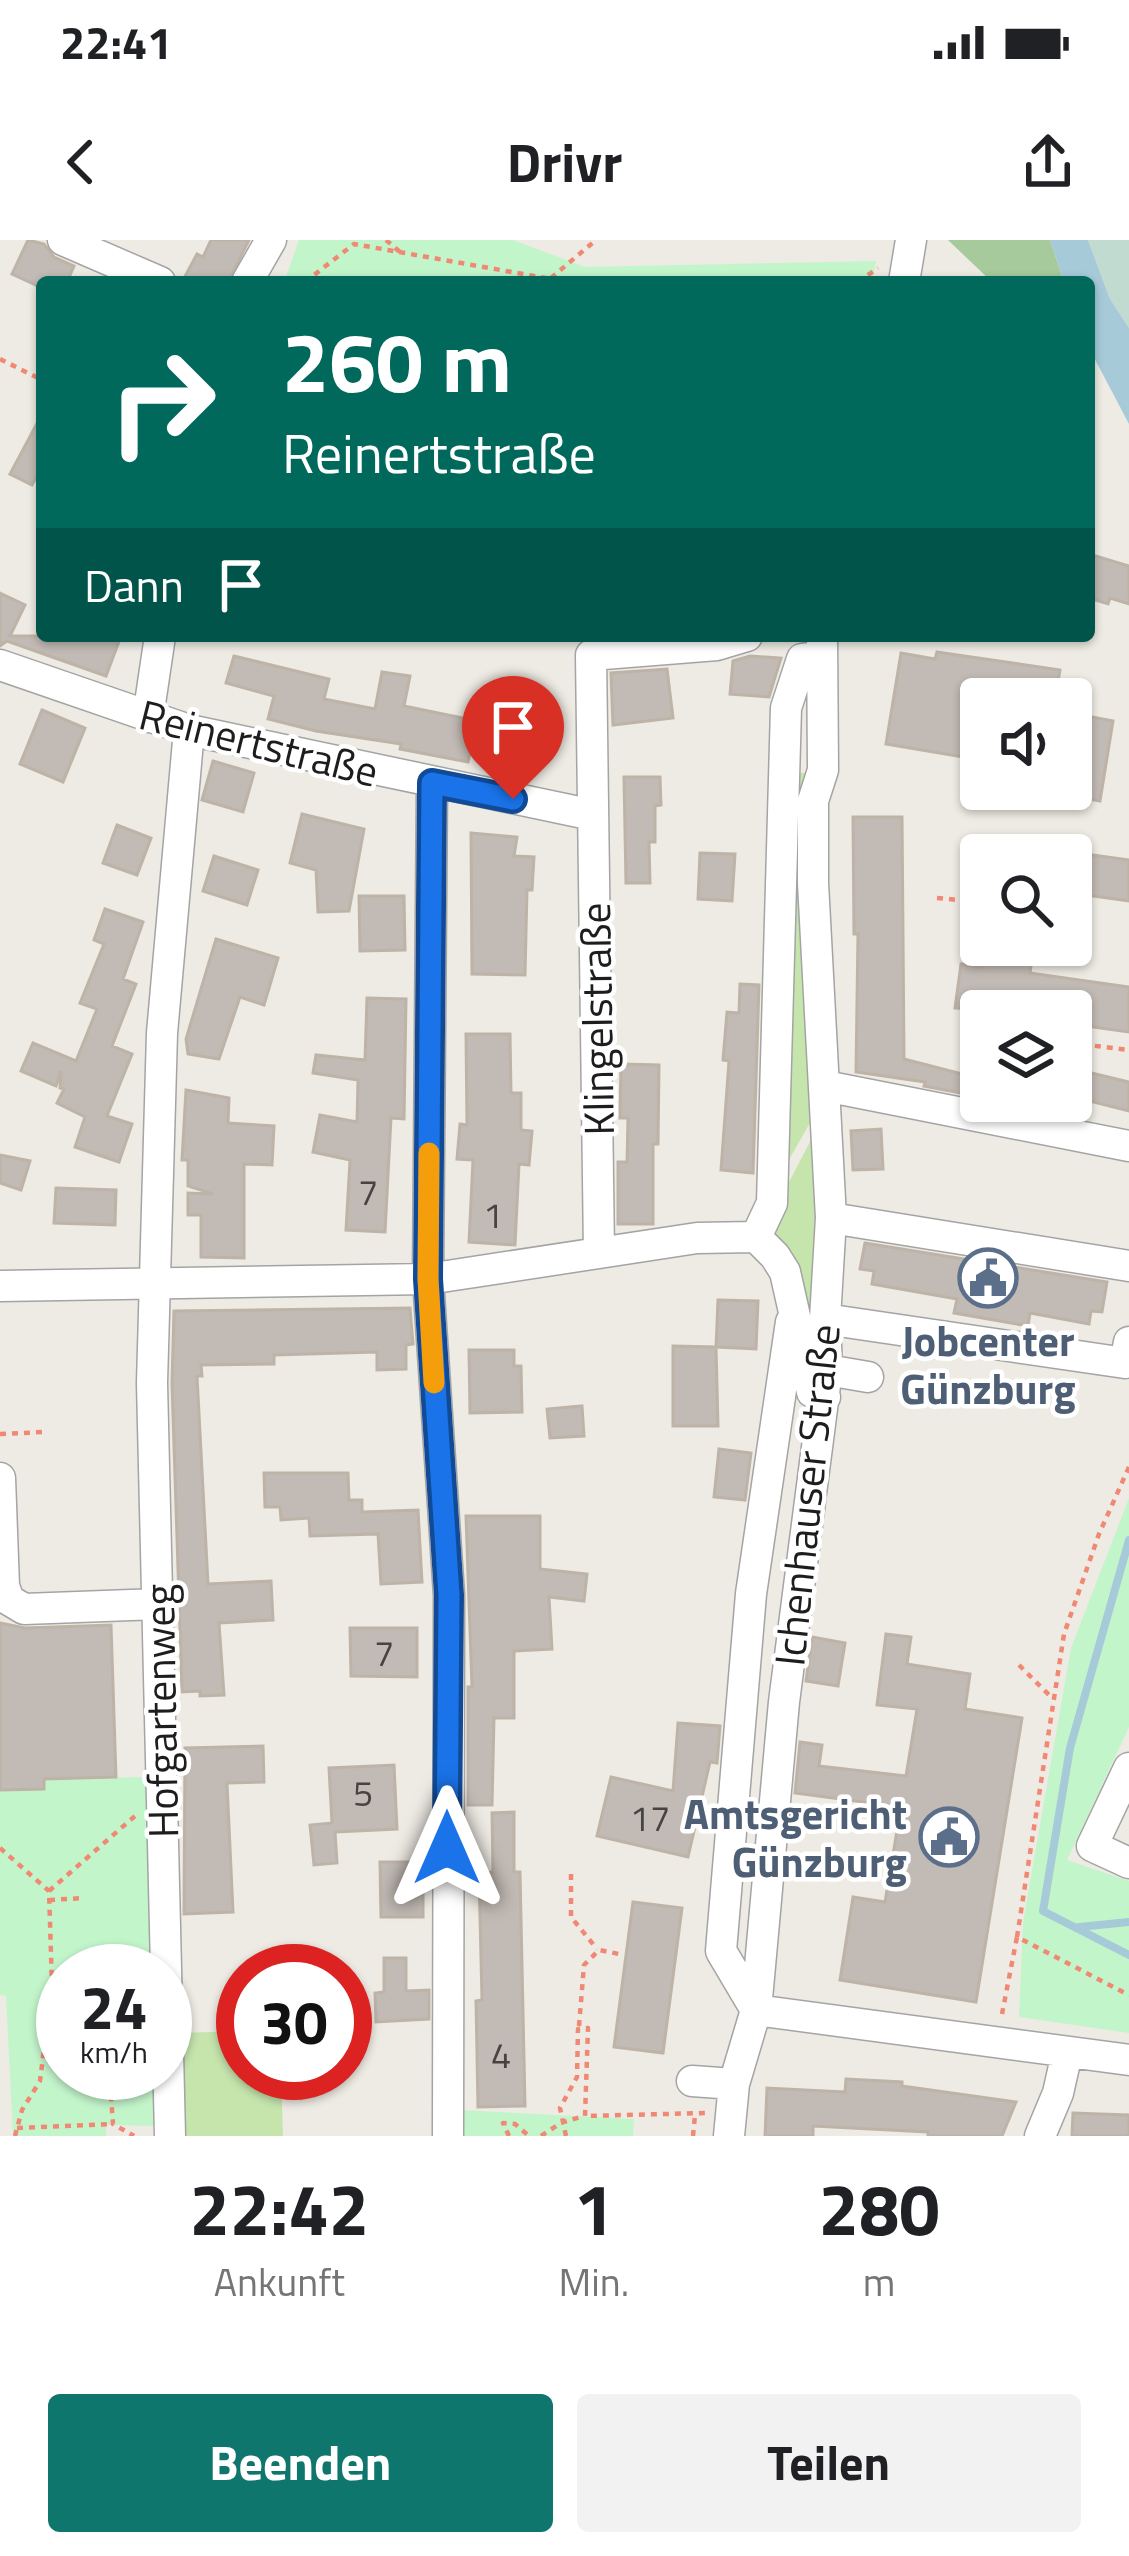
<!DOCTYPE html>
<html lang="de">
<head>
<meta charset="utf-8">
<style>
	:root { --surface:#fff; --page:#f2f2f2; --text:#202124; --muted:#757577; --accent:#0f766e }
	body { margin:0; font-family:"Titillium Web",sans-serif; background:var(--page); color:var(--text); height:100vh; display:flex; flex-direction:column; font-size:45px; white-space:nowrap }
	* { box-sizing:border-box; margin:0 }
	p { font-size:39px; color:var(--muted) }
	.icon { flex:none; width:66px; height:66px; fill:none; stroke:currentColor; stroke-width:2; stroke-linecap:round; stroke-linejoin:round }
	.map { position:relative; height:1896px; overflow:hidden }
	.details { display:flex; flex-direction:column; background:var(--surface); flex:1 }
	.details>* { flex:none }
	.top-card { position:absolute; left:36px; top:36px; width:1059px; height:366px; border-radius:12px; box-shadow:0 3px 9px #0004; background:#00695c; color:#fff; overflow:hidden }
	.fabs { position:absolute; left:960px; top:438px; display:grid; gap:24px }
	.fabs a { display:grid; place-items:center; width:132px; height:132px; border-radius:12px; background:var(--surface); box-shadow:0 3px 9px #0004; font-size:60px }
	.speed { position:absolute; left:36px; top:1704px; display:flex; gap:24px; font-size:60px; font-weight:700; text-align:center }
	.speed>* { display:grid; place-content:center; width:156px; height:156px; border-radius:50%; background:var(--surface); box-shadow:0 3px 9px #0004; line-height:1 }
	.speed small { font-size:30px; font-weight:400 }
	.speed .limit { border:18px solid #d22; background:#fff; color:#111 }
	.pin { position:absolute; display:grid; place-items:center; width:102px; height:102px; color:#fff; margin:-123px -51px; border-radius:50% 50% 50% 0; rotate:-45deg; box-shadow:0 0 12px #0007 }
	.pin .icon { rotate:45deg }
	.me { position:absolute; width:132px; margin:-66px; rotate:0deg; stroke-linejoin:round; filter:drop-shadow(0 0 9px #0008) }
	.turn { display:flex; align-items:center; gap:42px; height:252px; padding:0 48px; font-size:54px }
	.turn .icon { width:156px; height:156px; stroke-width:2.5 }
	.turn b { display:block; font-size:84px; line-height:102px }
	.then { display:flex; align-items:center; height:114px; padding:0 48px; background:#0003; gap:24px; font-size:45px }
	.eta { display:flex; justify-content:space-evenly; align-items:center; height:204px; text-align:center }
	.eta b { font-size:72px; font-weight:700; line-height:84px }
	.cta { display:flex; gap:24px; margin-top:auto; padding:24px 48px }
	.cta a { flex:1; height:138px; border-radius:12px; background:var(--accent); color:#fff; font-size:48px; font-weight:700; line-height:138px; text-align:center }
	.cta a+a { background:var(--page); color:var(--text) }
	.status { display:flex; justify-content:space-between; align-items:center; height:84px; padding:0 60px; background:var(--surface); direction:ltr }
	.status svg { height:33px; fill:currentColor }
	header { display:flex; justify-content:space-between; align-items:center; height:156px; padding:0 48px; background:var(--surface); font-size:54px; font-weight:700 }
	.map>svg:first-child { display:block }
	.grass { fill:#c5e5ad }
	.forest { fill:#a6ca9b }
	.wetland { fill:#c2dbd1 }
	.park { fill:#c3f5cb }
	.water { fill:#a7cad9 }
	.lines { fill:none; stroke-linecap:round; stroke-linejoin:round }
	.stream { stroke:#a7cad9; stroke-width:8 }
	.building { fill:#c2bab4; stroke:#beb3a7; stroke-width:3 }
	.minor-casing { stroke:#a4a4a4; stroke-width:33 }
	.path { stroke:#f08873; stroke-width:4.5; stroke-dasharray:6 6; stroke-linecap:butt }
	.minor { stroke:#fff; stroke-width:30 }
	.route-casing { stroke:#114b97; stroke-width:30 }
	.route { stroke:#1a73e8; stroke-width:21 }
	.slow { stroke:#f59e0b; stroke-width:21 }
	.labels { text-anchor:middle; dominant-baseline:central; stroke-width:9; stroke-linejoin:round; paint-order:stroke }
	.number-label { font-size:36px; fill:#464443 }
	.street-label { font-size:42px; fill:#1d1d1d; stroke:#fff }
	.service-label { font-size:42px; font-weight:bold; fill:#4e5e75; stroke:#fff }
</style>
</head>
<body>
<div class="status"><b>22:41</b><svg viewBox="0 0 49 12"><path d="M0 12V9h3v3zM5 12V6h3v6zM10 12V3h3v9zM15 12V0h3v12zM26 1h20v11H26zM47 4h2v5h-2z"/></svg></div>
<header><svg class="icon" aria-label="back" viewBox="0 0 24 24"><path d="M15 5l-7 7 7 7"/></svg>Drivr<svg class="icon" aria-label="share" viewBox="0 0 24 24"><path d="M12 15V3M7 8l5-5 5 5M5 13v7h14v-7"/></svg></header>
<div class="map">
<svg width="1129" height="1896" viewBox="0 0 1129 1896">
	<rect width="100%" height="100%" fill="#eeebe4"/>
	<path class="grass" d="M789,532L805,533L801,597L815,874L778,939Z
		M818,895L819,1113L776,1003L775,969L813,896Z
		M243,1791V1833H281L283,1896H181L177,1793Z"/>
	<path class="forest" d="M948,0H1050L1064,42H992Z"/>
	<path class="wetland" d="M1088,0H1129V88L1110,59Z"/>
	<path class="park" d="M299,0H513L585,27L876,21L872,42H284Z
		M1129,1258V1487L1067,1620L1129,1641V1793L1019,1777L1023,1682L1071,1408Z
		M146,1537L155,1731H63V1833H159L161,1886L106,1885V1896H13L6,1756L0,1755V1550L44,1549L45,1539Z
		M460,1870L634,1879L633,1896H459Z"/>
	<path class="water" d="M1050,0H1088L1110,59L1129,88V184L1089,108V42H1064Z"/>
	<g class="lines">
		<path class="stream" d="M1129,1300L1070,1508L1043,1671L1129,1715
			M1079,1687L1129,1682"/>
	</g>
	<path class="building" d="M28,0L44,4L54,17L74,26L67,42H42V48L12,34Z
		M211,0H249L228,42H182L197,14L203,17Z
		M42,174V227L32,245L10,234Z
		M1089,314L1129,326V364L1110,358L1108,364L1089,358Z
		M0,353L25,365L10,396H121L106,436L7,401L0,406Z
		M937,412L1060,430L1055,459H981V520L886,504L901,413L935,419Z
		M234,416L329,439L324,459L375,469L382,432L410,436L404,466L477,481L468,522L400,509L401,504L316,491L268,479L274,456L226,443Z
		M750,416L781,418L769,457L730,454L733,421Z
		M667,429L673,478L613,485L611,433Z
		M42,470L85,488L63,542L20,524Z
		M1071,473L1113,481L1100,561L1071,556Z
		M213,521L254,533L243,572L202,560Z
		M624,537H660L661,565L655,566V602H649L650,643H626Z
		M302,574L364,589L349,671L318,672L316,630L290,623Z
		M853,577H902L904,819L981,839V857L924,846L925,842L856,832L858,694H854Z
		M117,585L151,598L137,635L103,623Z
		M471,593L517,597L514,616L534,617L532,650H527L525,735L472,734Z
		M1071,612L1129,620V661L1071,653Z
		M700,613L735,614L732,661L698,659Z
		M214,616L258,630L247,665L203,651Z
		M359,656H404L405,710L360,711Z
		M105,669L143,682L123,739L136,744L112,806L132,814L107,876L132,884L119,922L75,907L85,877L57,863L64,849L60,848L61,831L56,846L21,831L33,803L76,821L97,769L80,763L104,704L94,700Z
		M216,699L278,718L264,765L240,757L219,819L188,814L186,799Z
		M985,705H1034L1030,733L1129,747V792L1071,784V771L955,768L961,724L982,727Z
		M740,744L759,745L753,933L721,930L729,821L723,820L727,772L739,773Z
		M367,758L406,759L404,879L391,878L385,992L346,990L350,920L313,912L320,875L357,882L358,840L313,833L316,815L365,820Z
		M466,794H510L511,853H521V890L532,891L529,925L519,924L515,1005L469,1002L473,920L457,919L460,884L467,885Z
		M621,824L659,825L658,904H653V984H618V922H627L628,878H620Z
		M1071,828L1129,842V871L1090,861L1086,878L1071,875Z
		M186,850L229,858L228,883L274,886L272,925L244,924V1018L201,1017V975H188V953L213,954L188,946V920H182Z
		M881,889L883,929L853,930L851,891Z
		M0,915L30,921L21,950L0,943Z
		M56,948L116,950L115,985L54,983Z
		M865,1003L1107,1042L1102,1072L1091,1071L1089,1084L1030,1073L1028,1086L954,1073L957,1059L872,1044L874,1031L860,1029Z
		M718,1060L758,1061L756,1109L716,1107Z
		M410,1068L413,1104L406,1105V1129L377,1130V1112L274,1115V1124L201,1125L202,1136H197L208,1344L271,1341L273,1380L219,1383L224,1455L200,1456V1451L182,1452L172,1143L174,1071Z
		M673,1106L716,1107L718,1186H673Z
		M469,1110H514V1126H521L522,1172L470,1173Z
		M582,1166L584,1196L550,1198L547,1169Z
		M719,1209L751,1213L745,1260L714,1257Z
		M264,1233H348L349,1260H362V1272L418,1270L422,1342L381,1344L378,1294L310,1296L309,1278L281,1280L280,1267H265Z
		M466,1276H540V1329L587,1334L584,1361L549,1357L552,1409L514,1411V1478H494L492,1565H468V1447H472Z
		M0,1383L25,1388L111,1385L116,1537L44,1539V1549L0,1550Z
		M350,1388H417V1437L351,1436Z
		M886,1394L911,1397L907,1424L970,1434L965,1469L1022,1478L976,1762L840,1740L853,1657L885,1662L901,1567L795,1553L800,1502L822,1505L819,1526L906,1536L917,1469L877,1465Z
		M812,1397L845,1403L838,1446L806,1441Z
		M678,1483L720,1486L717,1523L710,1522L688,1617L597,1596L611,1537L673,1551Z
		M263,1506L264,1542L227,1543L233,1672L184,1674L185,1508Z
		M394,1525L397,1589L335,1592L337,1623L314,1625L310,1585L332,1583L329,1528Z
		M514,1572V1632H520L525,1866L478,1867L476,1761L482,1760L479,1633L493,1632L492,1573Z
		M380,1622H423V1677H381Z
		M633,1662L682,1668L663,1813L614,1807Z
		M384,1718H406V1751L429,1750V1779L376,1782L375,1753L384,1752Z
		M846,1839L902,1842V1846L1016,1862L1002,1896H928V1892L813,1886V1896H765L767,1848L845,1852Z
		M1073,1873L1129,1875V1896H1072Z"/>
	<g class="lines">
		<g class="minor-casing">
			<path id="minor" d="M63,0L160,42
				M247,42L271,0
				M904,42L911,0
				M0,425L189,490L593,575
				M148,477L160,396
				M432,543L428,1039L449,1355L448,1896
				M825,846L1129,906
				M831,978L1129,1026
				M756,997L772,963L786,468L802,419L821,417
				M599,1013L591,415L717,405L747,396
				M0,1046L428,1039L697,998L756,997L775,1016L785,1032L812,1152L825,1157
				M825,1079L1125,1123L1129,1102
				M827,1130L868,1137
				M0,1238L4,1346L9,1360L24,1369L158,1364
				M1129,1528L1092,1606L1129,1623
				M756,1770L721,1711L751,1354L791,1082
				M756,1770L1129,1820
				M692,1841L734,1844
				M170,1896L152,1143L162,793L189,490
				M729,1896L734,1844L756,1770L784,1462L827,1130L825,1079L831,978L813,643V561L823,530L822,396
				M1040,1896L1058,1853L1067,1813"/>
		</g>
		<path class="path" d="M386,0L400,12
			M551,38L596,0
			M305,42L354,4L568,42
			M770,42H773
			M858,42L878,28
			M0,119L42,140
			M937,658L980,662
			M1071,803L1129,810
			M0,1194L44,1192
			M1129,1227L1099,1294L1064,1394L1017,1697L1129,1755
			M1019,1425L1049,1455
			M0,1608L49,1651L52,1746L63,1764
			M571,1634V1677L597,1709
			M49,1651L135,1576
			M49,1660L84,1658
			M1002,1774L1017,1697
			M579,1786L584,1725L599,1710L624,1715
			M104,1833L110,1843L113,1884L134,1896
			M17,1888L113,1884
			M15,1896L22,1870L40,1841L52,1746
			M509,1896L503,1883L515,1884L529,1896
			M541,1896L561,1883L584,1876
			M566,1896L560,1868L577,1837L578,1789L588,1788L585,1876L706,1873
			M693,1896L695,1875"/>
		<use href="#minor" class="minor"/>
	</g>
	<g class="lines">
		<g class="route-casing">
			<path id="route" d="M447,1608L449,1355L428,1039L432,543L513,559"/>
		</g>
		<use href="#route" class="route"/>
		<path class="slow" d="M429,913L428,1039L434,1143"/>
	</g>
	<defs>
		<g id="civic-ring" transform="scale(3)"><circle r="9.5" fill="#fff" stroke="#5c6f8a" stroke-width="1.5"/><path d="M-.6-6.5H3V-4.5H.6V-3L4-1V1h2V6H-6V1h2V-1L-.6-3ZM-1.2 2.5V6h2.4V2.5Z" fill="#5c6f8a"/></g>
	</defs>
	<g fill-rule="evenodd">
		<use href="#civic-ring" x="988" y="1038"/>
		<use href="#civic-ring" x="949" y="1597"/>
	</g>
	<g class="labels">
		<g class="number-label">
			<text x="368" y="951">7</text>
			<text x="493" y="974">1</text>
			<text x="384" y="1412">7</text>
			<text x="363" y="1552">5</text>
			<text x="650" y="1577">17</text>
			<text x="501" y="1814">4</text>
		</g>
		<g class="street-label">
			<text transform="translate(259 502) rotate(14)">Reinertstraße</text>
			<text transform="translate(596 779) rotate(-91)">Klingelstraße</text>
			<text transform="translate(806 1255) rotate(-84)">Ichenhauser Straße</text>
			<text transform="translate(160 1471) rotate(-91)">Hofgartenweg</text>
		</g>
		<g class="service-label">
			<text x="988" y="1100">Jobcenter<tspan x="988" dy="48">Günzburg</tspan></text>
			<text x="907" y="1573" text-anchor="end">Amtsgericht<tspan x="907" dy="48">Günzburg</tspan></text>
		</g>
	</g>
</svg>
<div class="fabs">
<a><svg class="icon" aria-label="sound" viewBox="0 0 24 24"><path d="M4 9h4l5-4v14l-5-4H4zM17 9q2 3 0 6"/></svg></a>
<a><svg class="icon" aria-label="search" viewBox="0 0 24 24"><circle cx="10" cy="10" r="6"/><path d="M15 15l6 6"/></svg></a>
<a><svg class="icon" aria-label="layers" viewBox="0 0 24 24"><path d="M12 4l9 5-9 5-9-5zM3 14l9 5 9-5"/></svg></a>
</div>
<div class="speed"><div>24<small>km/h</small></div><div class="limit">30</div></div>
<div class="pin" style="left:513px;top:559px;background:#d93025"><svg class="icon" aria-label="arrive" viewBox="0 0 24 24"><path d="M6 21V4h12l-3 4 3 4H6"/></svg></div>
<svg class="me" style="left:447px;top:1608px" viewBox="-20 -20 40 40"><path d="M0-17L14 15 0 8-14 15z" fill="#1a73e8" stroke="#fff" stroke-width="4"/></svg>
<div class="top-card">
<div class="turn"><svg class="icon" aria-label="right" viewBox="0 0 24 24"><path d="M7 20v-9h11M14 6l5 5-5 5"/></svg><div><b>260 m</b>Reinertstraße</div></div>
<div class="then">Dann<svg class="icon" aria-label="arrive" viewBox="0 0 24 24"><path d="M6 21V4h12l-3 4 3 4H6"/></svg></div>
</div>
</div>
<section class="details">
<div class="eta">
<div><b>22:42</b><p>Ankunft</p></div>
<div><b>1</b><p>Min.</p></div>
<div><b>280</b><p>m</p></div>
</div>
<div class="cta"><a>Beenden</a><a>Teilen</a></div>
</section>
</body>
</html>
